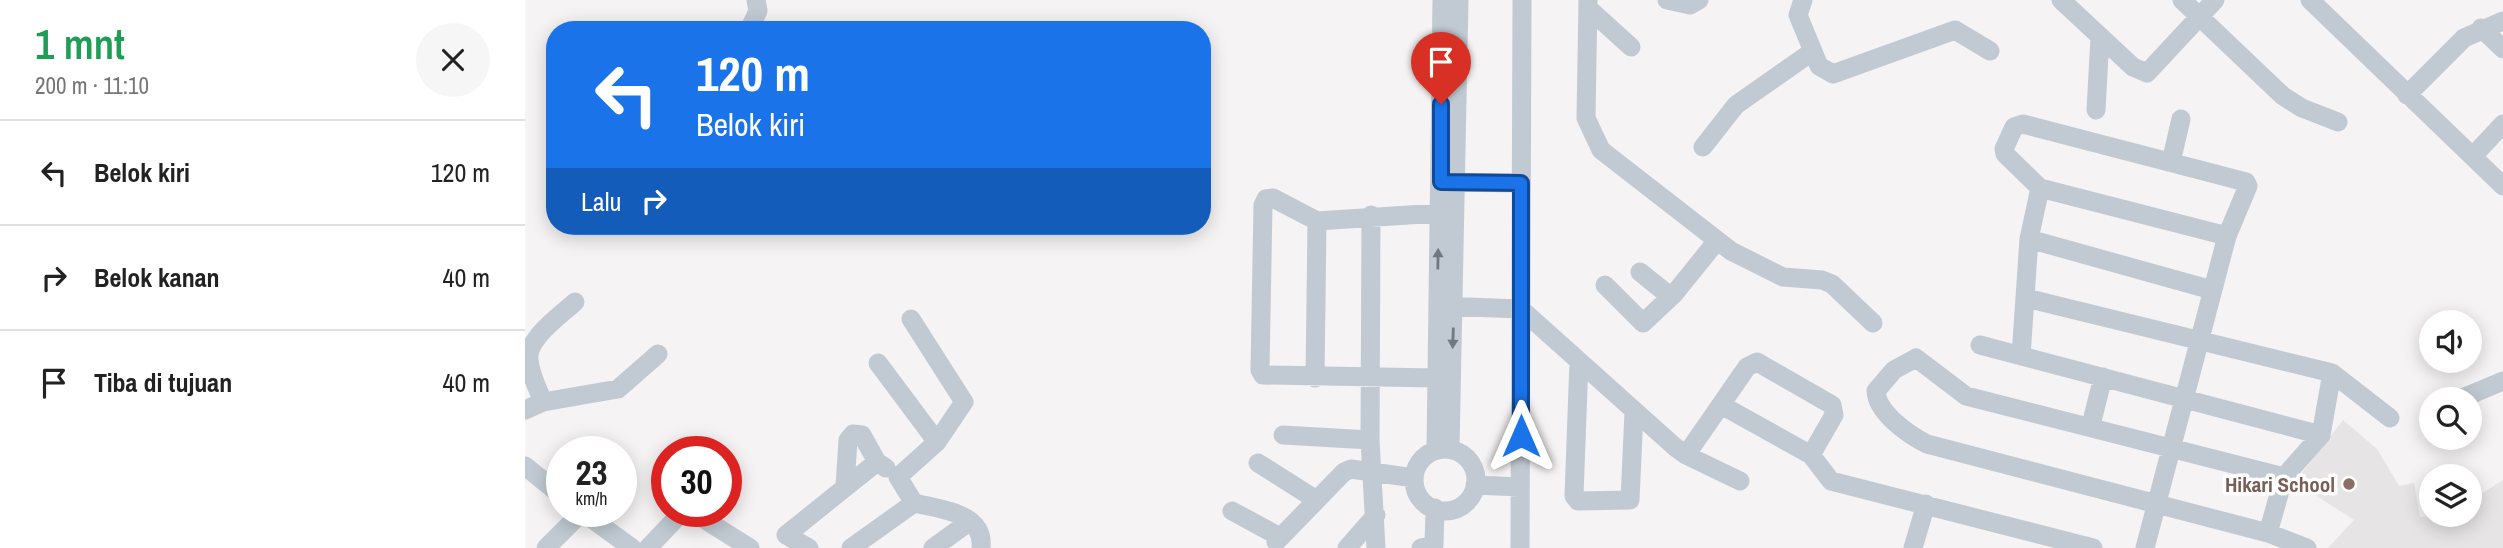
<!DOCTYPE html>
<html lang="id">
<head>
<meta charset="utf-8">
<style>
	:root { --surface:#fff; --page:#f6f6f6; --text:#222; --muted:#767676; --line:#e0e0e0 }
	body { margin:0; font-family:"Archivo Narrow",sans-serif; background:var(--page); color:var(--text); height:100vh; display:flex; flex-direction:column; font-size:26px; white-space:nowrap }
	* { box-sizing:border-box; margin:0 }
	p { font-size:23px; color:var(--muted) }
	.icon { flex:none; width:38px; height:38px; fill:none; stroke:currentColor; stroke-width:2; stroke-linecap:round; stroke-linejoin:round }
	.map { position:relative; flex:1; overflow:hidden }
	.side { display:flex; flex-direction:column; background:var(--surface); width:525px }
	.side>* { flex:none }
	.top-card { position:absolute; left:21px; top:21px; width:665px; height:214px; border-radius:28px; box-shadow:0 4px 18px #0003; background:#1a73e8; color:#fff; overflow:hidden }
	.buttons { position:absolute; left:1894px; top:310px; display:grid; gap:14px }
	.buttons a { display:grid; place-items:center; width:63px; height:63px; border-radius:50%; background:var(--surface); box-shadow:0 4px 18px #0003; font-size:35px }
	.speed { position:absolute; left:21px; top:436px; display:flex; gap:14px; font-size:35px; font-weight:700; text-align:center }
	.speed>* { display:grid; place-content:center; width:91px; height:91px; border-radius:50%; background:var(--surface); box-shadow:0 4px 18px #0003; line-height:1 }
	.speed small { font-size:18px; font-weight:400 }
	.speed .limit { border:10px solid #d22; background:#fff; color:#111 }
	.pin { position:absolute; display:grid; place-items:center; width:60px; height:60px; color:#fff; margin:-72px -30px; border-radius:50% 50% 50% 0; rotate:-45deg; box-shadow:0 0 7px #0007 }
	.pin .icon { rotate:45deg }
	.me { position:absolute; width:77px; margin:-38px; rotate:0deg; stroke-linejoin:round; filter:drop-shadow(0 0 5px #0008) }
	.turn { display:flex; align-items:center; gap:24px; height:147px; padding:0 35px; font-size:32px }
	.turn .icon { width:91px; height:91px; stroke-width:2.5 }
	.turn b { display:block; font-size:49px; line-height:60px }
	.then { display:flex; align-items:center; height:66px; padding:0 35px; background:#0003; gap:14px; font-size:26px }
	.round { display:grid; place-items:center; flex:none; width:74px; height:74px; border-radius:37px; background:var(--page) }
	.head { display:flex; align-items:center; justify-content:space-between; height:119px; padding:0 35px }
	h1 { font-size:42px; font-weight:600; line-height:52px; color:#1e9e55 }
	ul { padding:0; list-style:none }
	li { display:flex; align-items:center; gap:21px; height:105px; padding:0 35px; border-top:2px solid var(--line) }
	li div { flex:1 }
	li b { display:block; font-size:26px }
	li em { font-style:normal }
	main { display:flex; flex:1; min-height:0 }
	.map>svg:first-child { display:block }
	.education { fill:#e6e4e5 }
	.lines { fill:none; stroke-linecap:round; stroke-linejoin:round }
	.minor { stroke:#c1cad2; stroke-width:19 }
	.oneway { fill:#6e7983 }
	.route-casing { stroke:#114b97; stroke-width:18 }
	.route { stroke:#1a73e8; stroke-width:12 }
	.education-dot { fill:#8d6e63; stroke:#fff; stroke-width:2.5 }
	.labels { text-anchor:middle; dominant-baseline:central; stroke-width:7; stroke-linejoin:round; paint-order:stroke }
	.education-label { font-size:21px; font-weight:bold; fill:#785e54; stroke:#fff; text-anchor:end }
</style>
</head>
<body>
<main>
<section class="side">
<div class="head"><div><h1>1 mnt</h1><p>200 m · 11:10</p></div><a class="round"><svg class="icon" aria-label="close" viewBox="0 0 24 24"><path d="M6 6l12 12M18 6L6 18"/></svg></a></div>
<ul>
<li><svg class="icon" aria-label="left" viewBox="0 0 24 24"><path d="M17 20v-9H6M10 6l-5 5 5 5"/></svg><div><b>Belok kiri</b></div><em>120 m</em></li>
<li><svg class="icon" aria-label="right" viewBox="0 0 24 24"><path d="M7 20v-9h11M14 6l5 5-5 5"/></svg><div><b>Belok kanan</b></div><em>40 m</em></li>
<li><svg class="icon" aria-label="arrive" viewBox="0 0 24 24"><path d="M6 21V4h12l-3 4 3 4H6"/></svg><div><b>Tiba di tujuan</b></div><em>40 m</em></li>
</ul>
</section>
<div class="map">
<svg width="1978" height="548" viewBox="0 0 1978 548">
	<rect width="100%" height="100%" fill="#f5f3f3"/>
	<path class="education" d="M1818,420L1852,449L1874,486L1889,483L1895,517L1944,514V502L1978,480V548H1803L1829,520L1770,482Z"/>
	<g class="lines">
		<path class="minor" d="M1063,0L1061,118L1076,150L1206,251L1258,277L1297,280L1307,284L1348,323
			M1142,0L1165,5L1174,0
			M1278,0L1273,15L1294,66L1308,74L1430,30L1465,51
			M1536,0L1608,67L1622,73L1690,0
			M1657,0L1758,96L1777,108L1813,122
			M1785,0L1978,186
			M1063,8L1106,47
			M1956,28L1978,49
			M224,30L233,11L231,0
			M1882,95L1939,38L1978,21
			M1571,110L1575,37
			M1178,147L1211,105L1288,51
			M1948,156L1978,124
			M1646,162L1656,119
			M917,182L996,183
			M1515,188L1702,236
			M846,215L845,440L851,548
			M1504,239L1687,290
			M1115,272L1146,297
			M1080,285L1118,323L1149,294L1191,242
			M1501,298L1807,373L1865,418
			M916,306L996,309L1150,447L1161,455L1215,481
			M386,319L439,402L412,442L373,477L389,503C414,509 460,512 456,548
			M1455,345L1796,435
			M1496,356L1504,239L1515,188L1480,154L1479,149L1489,127L1498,124L1721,182L1723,186L1702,236L1620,548
			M1054,361L1049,496L1053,501L1105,500L1109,412
			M353,363L412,442
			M790,378L792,221
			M911,378L738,375L735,370L738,205L741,199L748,198L792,221L914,213
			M1935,399L1978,381
			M18,402L93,389L133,354
			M1198,406L1286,455L1306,481L1568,548
			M0,410L18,402C13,389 5,374 4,360C1,339 36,315 50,302
			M1566,425L1578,377
			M758,435L845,440
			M911,449L917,0
			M925,449L934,0
			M889 480a31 31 0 1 1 62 0a31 31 0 1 1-62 0Z
			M1161,455L1222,367L1232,362L1307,405L1309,415L1286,455
			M733,463L790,499
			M0,466L37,496
			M1759,477L1441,396L1391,358L1369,370L1351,391C1352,413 1384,435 1402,444L1743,533L1782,548
			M950,485L995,487
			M320,486L323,440L328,434L337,435L352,462L361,468
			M56,511L107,548
			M166,511L225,548
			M707,511L755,537
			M1743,533L1759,477L1796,435L1807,373
			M751,542L819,472L826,469L889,478
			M21,548L57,512
			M123,548L158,511
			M284,548L261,535L352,462
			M326,548L389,503
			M408,548L444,522
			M822,548L851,515
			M896,548L909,545L910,508
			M995,548L997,0
			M1388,548L1401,504"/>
	</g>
	<defs><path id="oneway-solid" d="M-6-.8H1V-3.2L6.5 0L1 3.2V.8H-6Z" transform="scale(1.75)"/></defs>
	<g class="oneway">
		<use href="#oneway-solid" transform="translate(913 259) rotate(-89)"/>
		<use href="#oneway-solid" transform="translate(928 338) rotate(92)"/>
	</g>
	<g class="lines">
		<g class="route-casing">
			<path id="route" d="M916,104V182L996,183V436"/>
		</g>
		<use href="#route" class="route"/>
	</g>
	<circle class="education-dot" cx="1824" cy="484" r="7"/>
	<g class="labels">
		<g class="education-label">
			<text x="1810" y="484">Hikari School</text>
		</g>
	</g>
</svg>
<div class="buttons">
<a><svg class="icon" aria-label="sound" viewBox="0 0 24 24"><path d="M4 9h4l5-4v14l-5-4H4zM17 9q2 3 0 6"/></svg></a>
<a><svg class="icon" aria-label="search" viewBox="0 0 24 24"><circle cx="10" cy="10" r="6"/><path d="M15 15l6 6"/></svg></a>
<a><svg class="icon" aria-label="layers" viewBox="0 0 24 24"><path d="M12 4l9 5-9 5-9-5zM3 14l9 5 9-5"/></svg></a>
</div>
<div class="speed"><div>23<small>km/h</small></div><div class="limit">30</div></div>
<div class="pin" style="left:916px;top:104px;background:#d93025"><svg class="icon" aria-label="arrive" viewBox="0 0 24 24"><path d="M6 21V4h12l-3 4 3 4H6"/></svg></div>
<svg class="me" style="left:996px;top:436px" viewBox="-20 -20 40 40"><path d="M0-17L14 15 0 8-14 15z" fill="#1a73e8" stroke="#fff" stroke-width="4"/></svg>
<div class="top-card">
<div class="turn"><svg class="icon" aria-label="left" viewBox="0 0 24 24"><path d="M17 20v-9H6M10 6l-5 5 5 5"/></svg><div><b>120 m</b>Belok kiri</div></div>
<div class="then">Lalu<svg class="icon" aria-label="right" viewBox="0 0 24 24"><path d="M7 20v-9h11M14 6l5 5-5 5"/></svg></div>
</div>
</div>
</main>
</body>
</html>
